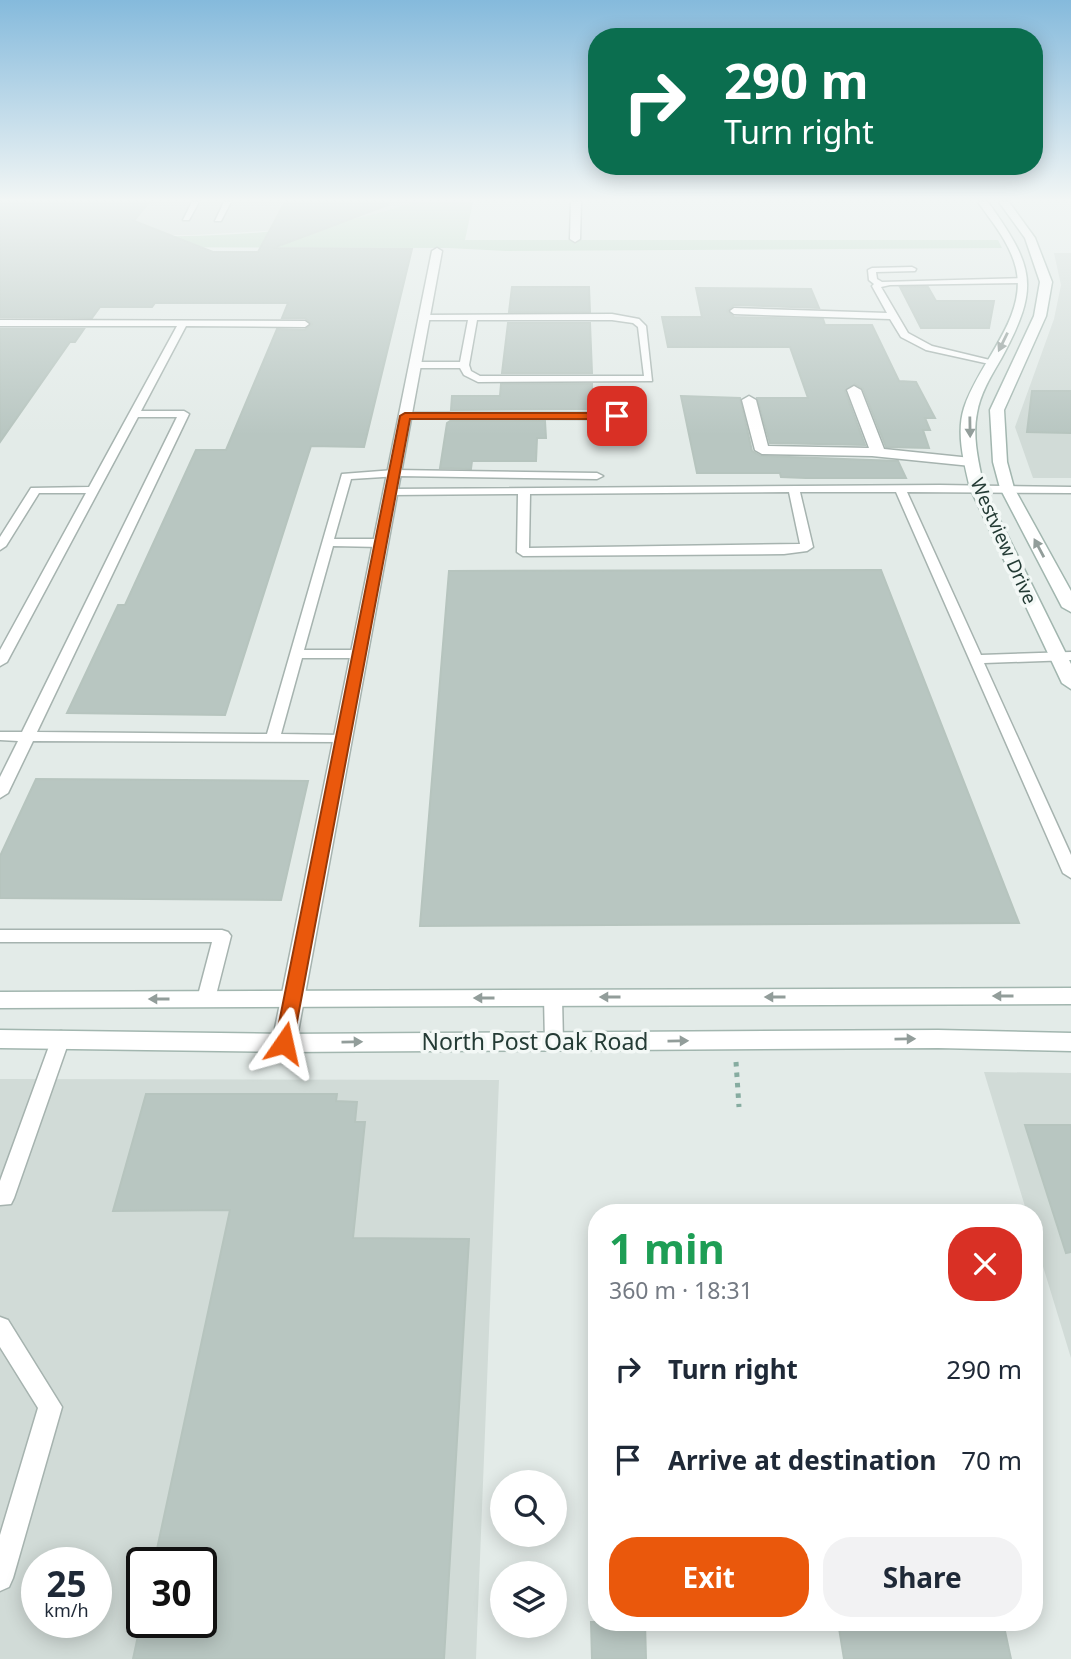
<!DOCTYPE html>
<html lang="en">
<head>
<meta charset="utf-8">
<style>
	:root { --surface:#fff; --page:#f2f2f3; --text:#1f2937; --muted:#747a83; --accent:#ea580c }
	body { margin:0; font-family:"Noto Sans",sans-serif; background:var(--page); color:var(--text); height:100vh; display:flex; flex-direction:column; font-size:26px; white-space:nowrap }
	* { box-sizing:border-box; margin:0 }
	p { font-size:23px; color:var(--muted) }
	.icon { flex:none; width:38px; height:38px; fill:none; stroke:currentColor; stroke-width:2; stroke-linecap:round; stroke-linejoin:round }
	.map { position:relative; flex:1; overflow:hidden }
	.panel { position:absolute; left:588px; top:1204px; width:455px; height:427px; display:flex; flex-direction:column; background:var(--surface); border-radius:28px; box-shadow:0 4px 18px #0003 }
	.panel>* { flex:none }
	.guide { position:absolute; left:588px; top:28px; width:455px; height:147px; border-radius:28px; box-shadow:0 4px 18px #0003; background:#0b6e4f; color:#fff; overflow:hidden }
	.controls { position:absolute; left:490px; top:1470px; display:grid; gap:14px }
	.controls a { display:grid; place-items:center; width:77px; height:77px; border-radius:50%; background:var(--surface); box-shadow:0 4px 18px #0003; font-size:35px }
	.speed { position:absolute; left:21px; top:1547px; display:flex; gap:14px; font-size:35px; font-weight:700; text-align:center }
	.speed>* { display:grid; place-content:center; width:91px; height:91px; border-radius:50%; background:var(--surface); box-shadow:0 4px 18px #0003; line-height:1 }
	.speed small { font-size:18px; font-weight:400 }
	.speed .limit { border:4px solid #111; border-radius:10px; background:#fff; color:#111 }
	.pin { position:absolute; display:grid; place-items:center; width:60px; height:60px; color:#fff; margin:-30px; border-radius:14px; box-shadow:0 4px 10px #0006 }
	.me { position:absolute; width:77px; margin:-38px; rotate:11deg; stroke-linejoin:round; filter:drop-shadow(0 0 5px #0008) }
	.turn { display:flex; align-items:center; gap:24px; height:147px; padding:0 21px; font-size:32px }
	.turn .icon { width:91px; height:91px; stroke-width:2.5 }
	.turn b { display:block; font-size:49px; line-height:60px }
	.round { display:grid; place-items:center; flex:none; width:74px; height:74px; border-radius:28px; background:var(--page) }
	.overview { display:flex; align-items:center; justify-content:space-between; height:119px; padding:0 21px }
	h1 { font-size:42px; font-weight:700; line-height:52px; color:#1e9e55 }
	.action { display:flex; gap:14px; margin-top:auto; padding:14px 21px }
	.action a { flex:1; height:80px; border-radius:28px; background:var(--accent); color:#fff; font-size:28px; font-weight:700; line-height:80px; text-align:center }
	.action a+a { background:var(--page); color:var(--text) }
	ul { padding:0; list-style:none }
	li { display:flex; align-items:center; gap:21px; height:91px; padding:0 21px }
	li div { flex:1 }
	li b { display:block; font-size:26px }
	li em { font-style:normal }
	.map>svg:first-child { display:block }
	.built { fill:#d1dbd7; fill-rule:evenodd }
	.green { fill:#bedac6 }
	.building { fill:#b8c6c1; stroke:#b6c4be; stroke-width:2 }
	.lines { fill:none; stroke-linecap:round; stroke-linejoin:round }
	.service-casing { stroke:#a6b3af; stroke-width:3 }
	.minor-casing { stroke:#a6b3af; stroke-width:3 }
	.secondary-casing { stroke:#a2b6af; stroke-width:3 }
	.path { stroke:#86aca0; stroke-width:5; stroke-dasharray:4.5 6; stroke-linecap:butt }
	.service { fill:#fff; fill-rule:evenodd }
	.minor { fill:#fff; fill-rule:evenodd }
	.secondary { fill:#fff; fill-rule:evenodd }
	.oneway { fill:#929d9a }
	.route { fill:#ea580c; stroke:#983908; stroke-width:2 }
	.labels { text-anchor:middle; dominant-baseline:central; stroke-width:7; stroke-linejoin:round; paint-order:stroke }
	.far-street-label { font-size:19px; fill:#243b35; stroke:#f3f8f6 }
	.street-label { font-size:23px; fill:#243b35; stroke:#f3f8f6 }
</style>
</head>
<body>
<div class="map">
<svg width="1071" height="1659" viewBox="0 0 1071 1659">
	<rect width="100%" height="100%" fill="#e3ebe8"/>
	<path class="built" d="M0,202H413L364,218L301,229L193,235H0Z
		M1054,253H1071V478H1033L1015,427L1054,319L1061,285Z
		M984,1072L1071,1073V1358L1034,1237V1213H1027Z
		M0,1079L499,1080L476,1659H0ZM37,1563H96V1622H37ZM142,1563H201V1622H142Z"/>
	<path class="green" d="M413,202H473L465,240H998L1002,248L506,251L448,248L0,247V235C132,235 288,247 413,202Z"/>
	<path class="building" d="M0,202H149L134,221L213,252H258L285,202H387L388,205L273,248L412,249L364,447L311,446L225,715L67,713L118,605H125L196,450H226L277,329L305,330L312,324L305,318H282L288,303H155L152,307H100L92,318L0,317Z
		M512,287H589L590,312H509Z
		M900,287H928L936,301H994L989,328H921Z
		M696,288L811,289L819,308L734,305L727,311L734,317L823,319L825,325H872L899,381L916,382L935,418H925L930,430H923L929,448L886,447L863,389L855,384L845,391L865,445L770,443L757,398H808L790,347H668L662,317H702Z
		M508,323H590L592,373H502Z
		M0,329H84L75,342H70L0,442Z
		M501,384H592L593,409L451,410L452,396H500Z
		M1032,391H1071V433L1027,432Z
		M681,396L740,398L752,451L761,456L898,461L906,478H806L781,477L780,473H697Z
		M450,421H545L546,438H537L536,461H472L471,469L440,468L447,423Z
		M881,570L1019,923L420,926L449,571Z
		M36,779L308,781L281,900L0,898V856Z
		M146,1094H337L336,1101L357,1102L355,1122H365L353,1238L469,1239L444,1659H133L141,1622H201V1563H154L230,1210L113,1211Z
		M1025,1125H1071V1252L1066,1253Z
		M591,1622H645L646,1659H592Z
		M838,1622H1003L1011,1659H844Z"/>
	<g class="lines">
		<g class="service-casing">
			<path id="service" d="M192,202H199L189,220H183Z
				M224,202H231L221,221H215Z
				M912,267L916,269L915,271L876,272L877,279L882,282L1026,278V282L1023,283L890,285L881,287L908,333L932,346L994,361V365L926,350L901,337L890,319L734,314L730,311L734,308L887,313L872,286L874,284L869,280L868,270L872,268Z
				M612,314L639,319L646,326L652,381L478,382L464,375L460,368H415L410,365L415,362H460L468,320H424L420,317L421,315ZM477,320H612L633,323L638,327L644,376H480L471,371L469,365Z
				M0,320L305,321L309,324L305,327L186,326L141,411H184L189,414L37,732L267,734L342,474L394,470L597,473L603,476L597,479L399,476L351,479L334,539H381L387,543L381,547L333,546L304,650H359L366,654L359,658H302L281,734L343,735L350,739L348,742L33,741L8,793L0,798V777L18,741L0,740V732H22L177,417H138L7,662L0,666V650L86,493H39L6,546L0,550V537L31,488L89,487L177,326H0Z
				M405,413H617L622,416L617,419L401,418V414Z
				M940,485L1071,487V493L907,492L981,655L1071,652V660L984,663L1071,855V878L1063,873L896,492H800L813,547L807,551L784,554L523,556L517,552L518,494L390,495L384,492L390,489ZM789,492L800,544L529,548L530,494Z
				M0,930H222L228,932L231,936L215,999L212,1003H200L197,999L212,942H0Z
				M553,991L559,993L562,997L563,1043L561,1048L554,1050L547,1048L545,1043L544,997L547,993Z
				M61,1031L68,1033L70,1038L14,1198L11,1204L0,1205V1181L52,1038L54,1033Z
				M0,1317L8,1320L62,1407L13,1578L9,1587L0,1591V1535L38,1408L0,1347Z"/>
		</g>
		<g class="minor-casing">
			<path id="minor" d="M571,202H581L580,239L575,242L570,239Z
				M437,248L442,251L296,1043L293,1049L284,1052L275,1049L272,1043L432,251Z
				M854,386L861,390L884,449L971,458L978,462L971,466L872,456L762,454L755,450L742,400L749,396L756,400L768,446L869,448L847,390Z"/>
		</g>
		<g class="secondary-casing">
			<path id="secondary" d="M978,202H988C1035,268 1040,287 1001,359C991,376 980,394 977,413C972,438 979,464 984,488L1071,664V689L1062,683L970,488C964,463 956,433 964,408C978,363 1028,318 1016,268C1010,243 992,222 978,202Z
				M999,202H1009L1035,238L1052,282L1046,316L1004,410L1007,462L1014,488L1071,591V612L1062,607L1000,488L993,462L990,410L1034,316L1040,282L1025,238Z
				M1071,988V1004L0,1008V992Z
				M0,1030L284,1034L938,1030L1071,1033V1051L938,1048L284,1052L0,1048Z"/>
		</g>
		<path class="path" d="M736,1062L739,1107"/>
		<use href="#service" class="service"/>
		<use href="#minor" class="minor"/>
		<use href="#secondary" class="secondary"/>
	</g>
	<defs><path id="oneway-solid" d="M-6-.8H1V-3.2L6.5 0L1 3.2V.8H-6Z" transform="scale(1.75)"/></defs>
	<g class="oneway">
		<use href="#oneway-solid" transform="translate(1003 342) rotate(116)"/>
		<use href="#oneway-solid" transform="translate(970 427) rotate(89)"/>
		<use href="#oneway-solid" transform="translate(1039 548) rotate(-118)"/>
		<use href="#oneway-solid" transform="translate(1003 996) rotate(180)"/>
		<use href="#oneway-solid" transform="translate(610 997) rotate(180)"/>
		<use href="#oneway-solid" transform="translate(775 997) rotate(180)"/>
		<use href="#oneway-solid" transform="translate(484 998) rotate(180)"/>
		<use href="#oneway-solid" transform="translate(159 999) rotate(180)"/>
		<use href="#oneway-solid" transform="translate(905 1039) rotate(-1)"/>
		<use href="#oneway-solid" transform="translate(678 1041) rotate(-1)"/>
		<use href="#oneway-solid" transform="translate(352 1042) rotate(-1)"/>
	</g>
	<linearGradient id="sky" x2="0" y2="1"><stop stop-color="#85badc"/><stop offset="0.46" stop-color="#f2f6f5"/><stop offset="1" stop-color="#f2f6f5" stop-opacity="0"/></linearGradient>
	<rect width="1071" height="435" fill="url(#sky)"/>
	<path class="route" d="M405,413H617L623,416L617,419H410L293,1043L291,1048H277L275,1043L400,416Z"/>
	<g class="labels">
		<g class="far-street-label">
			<text transform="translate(1004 541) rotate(66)">Westview Drive</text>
		</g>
		<g class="street-label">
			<text x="535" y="1041">North Post Oak Road</text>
		</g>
	</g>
</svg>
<div class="controls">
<a><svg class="icon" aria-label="search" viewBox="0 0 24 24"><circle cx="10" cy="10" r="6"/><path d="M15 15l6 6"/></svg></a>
<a><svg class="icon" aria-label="layers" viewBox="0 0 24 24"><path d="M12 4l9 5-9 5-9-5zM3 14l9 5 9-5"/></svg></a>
</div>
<div class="speed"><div>25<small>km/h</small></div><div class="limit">30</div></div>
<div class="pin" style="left:617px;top:416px;background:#d93025"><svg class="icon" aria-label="arrive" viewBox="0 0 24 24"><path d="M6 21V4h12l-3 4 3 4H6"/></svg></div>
<svg class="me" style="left:284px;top:1043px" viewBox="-20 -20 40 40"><path d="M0-17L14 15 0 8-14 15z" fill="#ea580c" stroke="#fff" stroke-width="4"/></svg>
<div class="guide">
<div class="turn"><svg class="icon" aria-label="right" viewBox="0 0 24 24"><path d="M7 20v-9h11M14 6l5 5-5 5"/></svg><div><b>290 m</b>Turn right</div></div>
</div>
<section class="panel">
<div class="overview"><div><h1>1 min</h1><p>360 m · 18:31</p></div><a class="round" style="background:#d93025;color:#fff"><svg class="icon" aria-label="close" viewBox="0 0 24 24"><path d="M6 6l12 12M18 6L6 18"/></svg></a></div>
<ul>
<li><svg class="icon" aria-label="right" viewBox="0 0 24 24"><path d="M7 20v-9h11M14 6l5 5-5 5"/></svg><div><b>Turn right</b></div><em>290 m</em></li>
<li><svg class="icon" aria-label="arrive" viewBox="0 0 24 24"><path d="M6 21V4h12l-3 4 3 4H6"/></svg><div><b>Arrive at destination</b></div><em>70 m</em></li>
</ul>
<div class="action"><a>Exit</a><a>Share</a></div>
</section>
</div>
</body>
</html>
